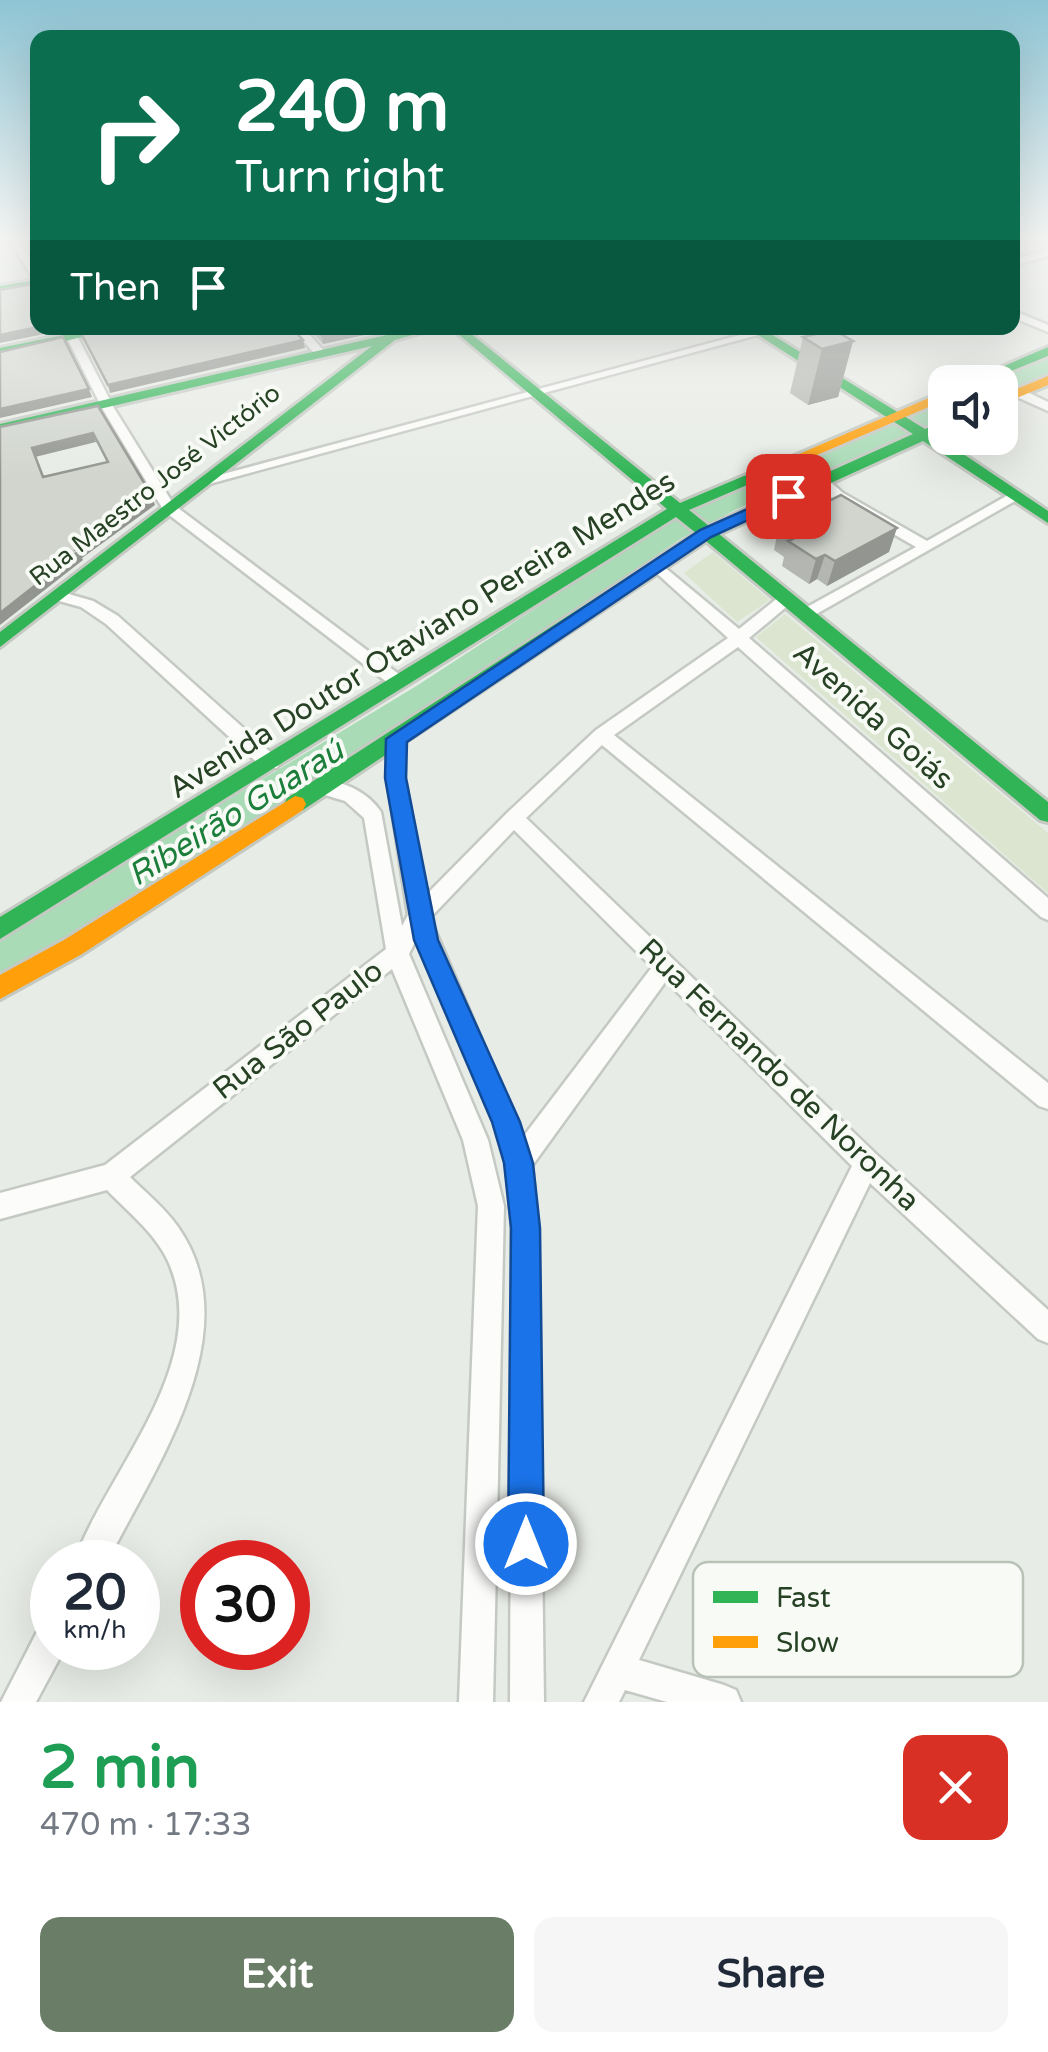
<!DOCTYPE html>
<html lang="en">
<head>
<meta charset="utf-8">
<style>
	:root { --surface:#fff; --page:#f6f6f7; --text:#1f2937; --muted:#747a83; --accent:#6a7d67 }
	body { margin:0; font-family:"Varela Round",sans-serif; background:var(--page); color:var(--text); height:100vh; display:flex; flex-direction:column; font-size:38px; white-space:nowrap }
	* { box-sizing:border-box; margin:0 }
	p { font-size:32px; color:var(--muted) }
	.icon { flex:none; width:55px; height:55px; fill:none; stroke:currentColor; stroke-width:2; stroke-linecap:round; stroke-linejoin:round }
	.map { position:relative; height:1702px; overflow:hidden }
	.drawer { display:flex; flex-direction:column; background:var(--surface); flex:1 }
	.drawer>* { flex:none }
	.banner { position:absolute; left:30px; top:30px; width:990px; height:305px; border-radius:20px; box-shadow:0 10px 40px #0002; background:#0b6e4f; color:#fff; overflow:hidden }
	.controls { position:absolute; left:928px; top:365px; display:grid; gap:20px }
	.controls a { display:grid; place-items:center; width:90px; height:90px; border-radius:20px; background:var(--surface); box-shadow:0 10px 40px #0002; font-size:50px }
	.speed { position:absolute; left:30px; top:1540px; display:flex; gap:20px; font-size:50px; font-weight:700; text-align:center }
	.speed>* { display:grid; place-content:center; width:130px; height:130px; border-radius:50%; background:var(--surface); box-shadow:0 10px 40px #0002; line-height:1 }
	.speed small { font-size:25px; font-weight:400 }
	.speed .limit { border:15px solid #d22; background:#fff; color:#111 }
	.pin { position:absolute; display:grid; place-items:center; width:85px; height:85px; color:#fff; margin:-42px; border-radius:20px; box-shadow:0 5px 15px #0006 }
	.me { position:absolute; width:110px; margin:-55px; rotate:0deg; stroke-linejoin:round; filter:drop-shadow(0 0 8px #0008) }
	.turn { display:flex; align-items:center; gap:35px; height:210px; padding:0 40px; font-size:45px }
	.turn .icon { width:130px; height:130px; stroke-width:2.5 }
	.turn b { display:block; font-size:70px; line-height:85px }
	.then { display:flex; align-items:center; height:95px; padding:0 40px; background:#0003; gap:20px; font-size:38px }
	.round { display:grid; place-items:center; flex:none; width:105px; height:105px; border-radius:20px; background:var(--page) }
	.head { display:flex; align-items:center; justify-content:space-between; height:170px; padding:0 40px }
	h1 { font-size:60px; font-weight:700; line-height:75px; color:#1e9e55 }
	.action { display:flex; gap:20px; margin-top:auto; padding:20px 40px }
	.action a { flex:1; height:115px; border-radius:20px; background:var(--accent); color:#fff; font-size:40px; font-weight:700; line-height:115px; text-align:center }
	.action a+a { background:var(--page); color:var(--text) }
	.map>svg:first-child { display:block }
	.green { fill:#dbe5cf }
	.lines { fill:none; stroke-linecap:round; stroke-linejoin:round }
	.river { fill:#a8dbb6; fill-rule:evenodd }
	.street-casing { stroke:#c5c9c3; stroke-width:5 }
	.fast-casing { stroke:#c4c9c2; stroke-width:6 }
	.slow-casing { stroke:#c4c9c2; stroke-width:6 }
	.street { fill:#fcfcfb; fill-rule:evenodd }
	.fast { fill:#30b455; fill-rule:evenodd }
	.slow { fill:#ff9f0a; fill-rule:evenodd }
	.wall { fill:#b4b7b1 }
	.shaded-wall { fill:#929590 }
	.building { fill:#d1d5ce; stroke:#929590; stroke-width:2.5; fill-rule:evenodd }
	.route { fill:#1a73e8; stroke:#114b97; stroke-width:2.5 }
	.labels { text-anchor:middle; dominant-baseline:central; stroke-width:8; stroke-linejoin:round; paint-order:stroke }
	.far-street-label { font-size:25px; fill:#264123; stroke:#f7faf5 }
	.street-label { font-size:30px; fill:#264123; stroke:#f7faf5 }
	.water-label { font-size:32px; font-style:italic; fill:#1b7f3b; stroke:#f7faf5 }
	.key { fill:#f7faf5; stroke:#b8c2b6; stroke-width:2.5 }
	.key-label { font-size:28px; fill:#264123 }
</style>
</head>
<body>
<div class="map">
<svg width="1048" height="1702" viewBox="0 0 1048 1702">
	<rect width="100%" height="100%" fill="#e8ece6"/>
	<path class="green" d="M713,552L770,600L737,622L684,573Z
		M785,614L1048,833V893L756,637Z"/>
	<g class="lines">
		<path class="river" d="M1048,358V373L1000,393V382H991Z
			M945,403V419L737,509L682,538L440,701L14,971L0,977V938L418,685L662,526L719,497Z"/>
		<g class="street-casing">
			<path id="street" d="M9,240H19L38,273V286Z
				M1048,250V256L1012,266V260Z
				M1012,310L1048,325V332L1012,317Z
				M62,328H73L114,408L174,505L404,678L407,682L404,686H392L164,511L102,408Z
				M295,328H316L307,332L324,351V355H316L295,332Z
				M766,328H783L209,484L197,481Z
				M1015,390H1023L1048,402V411L1015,396Z
				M816,478H826L843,493L927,541L1010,494L1022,497L804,621L796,616L798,612L916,547L833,499L816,484Z
				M657,561L739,629L779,597H791V603L749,638L1048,898V920L1041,917L738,647L614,735L1048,1083V1109L1039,1106L602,745L526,818L876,1154L1048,1310V1343L1038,1339L870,1183L639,1660L724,1685L736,1690L741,1702H667L625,1690L619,1702H584L852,1166L666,981L532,1166L538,1228L544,1702H510L512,1228L506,1163L494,1123L417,938L409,954L488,1140L504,1206L493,1702H459L478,1206L463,1140L392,969L130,1177C146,1193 165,1208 178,1227C251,1331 155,1467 107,1562H74C106,1472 216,1360 167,1259C153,1231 127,1211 107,1190L0,1219V1193L105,1165L386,949L364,818L345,801L315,792L313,787L315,782C339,777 368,792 381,812L402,926L408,915L387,778L390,734H402L405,739V778L426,895L507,813L596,730L728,638L652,569L649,566ZM514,830L652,967L523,1137L430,918Z
				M58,591L93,601L118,616L277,758L279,763L277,768H263L106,624L81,607L52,599L50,596Z
				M52,1621V1648H65L36,1702H1L40,1626Z"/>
		</g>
		<g class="fast-casing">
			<path id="fast" d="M38,280V287L0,294V286Z
				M99,328H121L0,356V348Z
				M417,328H437L395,340L0,647V632L372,346L0,432V424Z
				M451,328H464L680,503L751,473H761V479L689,510L709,526L913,434L747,328H761L925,429L945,421V430L935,435L1048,511V523L923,441L719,534L1048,802V822L1040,820L706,541L303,810H287L284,804L287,798L696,533L676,517L0,939V917L667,509Z
				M1048,347V356L984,382H967Z"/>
		</g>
		<g class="slow-casing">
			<path id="slow" d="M1048,376V385L1000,405V396Z
				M945,391V400L761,479L748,476Z
				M295,796L303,798L306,804L303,810L82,954L0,999V975L64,940Z"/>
		</g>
		<use href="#street" class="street"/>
		<use href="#fast" class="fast"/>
		<use href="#slow" class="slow"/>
	</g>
	<path class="wall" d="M312,328H396L323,344L313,333Z
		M803,337L853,341L838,397L808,405L790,393Z
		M779,526L889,552L827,586L817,579L809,584L782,566L784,557L774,550Z"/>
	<path class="shaded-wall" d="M38,328H61L59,331L0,343V335Z
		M361,328H396L323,344L322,336Z
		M303,340L305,348L110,393L108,385Z
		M853,341L838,397L808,405L822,349Z
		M89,389L92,397L0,418V409Z
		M93,433L96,442L35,457L32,448Z
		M152,496L155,505L82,558L83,560L0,625V613L76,550Z
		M897,528L889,552L827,586L835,561Z
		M825,555L817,579L809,584L816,559Z"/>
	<path class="building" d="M26,240H38V262Z
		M38,283V327L0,335V290Z
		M105,328H292L303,340L108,385L81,333Z
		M314,328H361L322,336Z
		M834,330L853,341L822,349L803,337Z
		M63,337L89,389L0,409V352Z
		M98,406L152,496L76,550L79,551L0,613V427ZM93,433L108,462L43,477L32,448Z
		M841,495L897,528L835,561L825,555L816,559L788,541L797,537L779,526Z"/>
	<linearGradient id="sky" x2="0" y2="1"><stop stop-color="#8ec4d4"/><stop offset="0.5" stop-color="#f5f6f4"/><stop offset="1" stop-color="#f5f6f4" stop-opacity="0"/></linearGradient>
	<rect width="1048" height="478" fill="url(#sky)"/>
	<path class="route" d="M788,491L796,496L794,499L711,537L407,742L406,778L438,940L520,1122L533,1163L540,1228L544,1544L539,1557L526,1562L514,1557L508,1544L511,1228L504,1163L492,1122L414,940L385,778L386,739L700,530Z"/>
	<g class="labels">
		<g class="far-street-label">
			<text transform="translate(155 485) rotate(-38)">Rua Maestro José Victório</text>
		</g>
		<g class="street-label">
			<text transform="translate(422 635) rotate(-32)">Avenida Doutor Otaviano Pereira Mendes</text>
			<text transform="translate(873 716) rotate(42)">Avenida Goiás</text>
			<text transform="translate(298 1030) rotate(-38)">Rua São Paulo</text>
			<text transform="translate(779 1075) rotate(44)">Rua Fernando de Noronha</text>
		</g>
		<g class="water-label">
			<text transform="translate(236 813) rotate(-32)">Ribeirão Guaraú</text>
		</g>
	</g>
	<rect x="693" y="1562" width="330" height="115" rx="15" class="key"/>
	<rect x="713" y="1591" width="45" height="12" fill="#30b455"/>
	<rect x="713" y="1636" width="45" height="12" fill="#ff9f0a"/>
	<g class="key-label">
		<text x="776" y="1607">Fast</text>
		<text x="776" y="1652">Slow</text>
	</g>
</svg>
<div class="controls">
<a><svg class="icon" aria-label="sound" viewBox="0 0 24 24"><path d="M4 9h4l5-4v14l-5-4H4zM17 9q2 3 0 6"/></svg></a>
</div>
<div class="speed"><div>20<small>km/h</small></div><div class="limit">30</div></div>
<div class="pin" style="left:788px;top:496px;background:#d93025"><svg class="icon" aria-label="arrive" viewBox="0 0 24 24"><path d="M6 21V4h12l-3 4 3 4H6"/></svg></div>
<svg class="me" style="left:526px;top:1544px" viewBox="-20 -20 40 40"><circle r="17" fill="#1a73e8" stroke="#fff" stroke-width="3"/><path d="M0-11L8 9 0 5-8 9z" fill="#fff"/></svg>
<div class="banner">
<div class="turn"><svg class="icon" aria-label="right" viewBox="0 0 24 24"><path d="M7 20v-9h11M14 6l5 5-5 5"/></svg><div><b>240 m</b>Turn right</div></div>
<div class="then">Then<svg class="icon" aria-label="arrive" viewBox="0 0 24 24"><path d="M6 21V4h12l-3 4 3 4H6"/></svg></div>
</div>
</div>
<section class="drawer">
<div class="head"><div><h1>2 min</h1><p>470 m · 17:33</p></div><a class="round" style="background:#d93025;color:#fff"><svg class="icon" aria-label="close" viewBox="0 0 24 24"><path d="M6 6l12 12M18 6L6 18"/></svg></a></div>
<div class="action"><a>Exit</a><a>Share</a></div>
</section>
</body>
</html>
